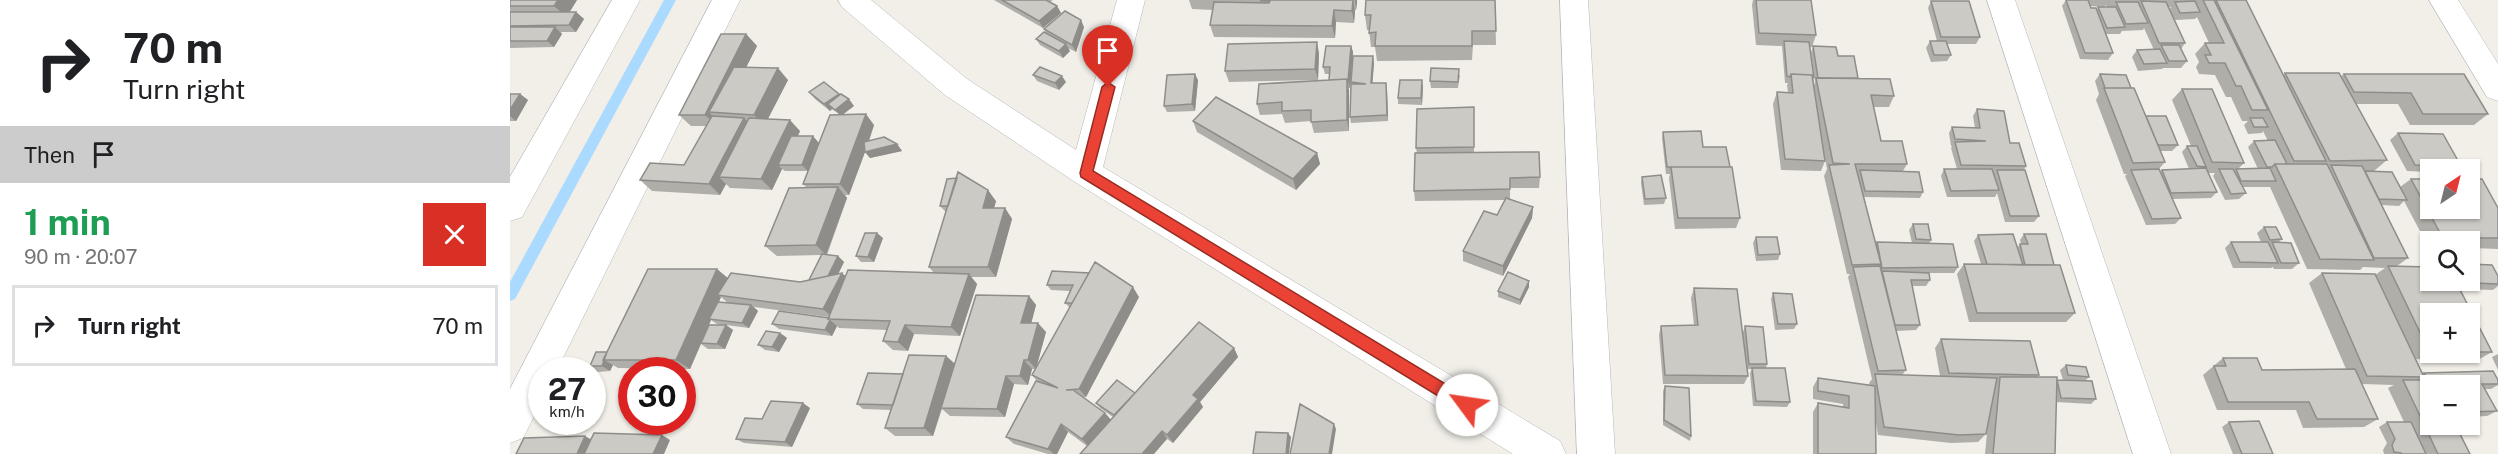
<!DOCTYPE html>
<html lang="en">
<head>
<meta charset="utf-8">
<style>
	:root { --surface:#fff; --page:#f2f2f2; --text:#202124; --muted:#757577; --line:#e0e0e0 }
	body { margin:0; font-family:"Public Sans",sans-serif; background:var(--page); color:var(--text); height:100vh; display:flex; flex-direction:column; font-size:22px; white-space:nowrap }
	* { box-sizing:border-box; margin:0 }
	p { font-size:20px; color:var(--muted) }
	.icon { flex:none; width:33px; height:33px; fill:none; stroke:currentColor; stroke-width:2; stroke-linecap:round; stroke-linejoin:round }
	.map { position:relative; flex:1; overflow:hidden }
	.panel { display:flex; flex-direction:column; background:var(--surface); width:510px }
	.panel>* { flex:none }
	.hud { background:#fff; color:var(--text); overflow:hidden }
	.needle { width:39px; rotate:35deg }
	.fabs { position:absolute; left:1910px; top:159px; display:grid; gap:12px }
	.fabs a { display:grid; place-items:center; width:60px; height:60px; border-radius:0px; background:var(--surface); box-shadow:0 2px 4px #0004; font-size:30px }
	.speed { position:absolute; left:18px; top:357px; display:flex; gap:12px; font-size:30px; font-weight:700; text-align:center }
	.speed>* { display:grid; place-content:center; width:78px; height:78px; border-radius:50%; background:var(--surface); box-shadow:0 2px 4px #0004; line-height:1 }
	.speed small { font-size:15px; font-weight:400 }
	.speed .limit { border:9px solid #d22; background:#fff; color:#111 }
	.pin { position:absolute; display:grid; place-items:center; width:51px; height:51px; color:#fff; margin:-62px -26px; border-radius:50% 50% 50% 0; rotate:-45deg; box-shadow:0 0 6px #0007 }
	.pin .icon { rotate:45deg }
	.me { position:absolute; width:66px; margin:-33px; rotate:301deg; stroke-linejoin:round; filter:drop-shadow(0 0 4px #0008) }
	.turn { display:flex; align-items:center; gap:21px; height:126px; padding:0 24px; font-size:27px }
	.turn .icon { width:78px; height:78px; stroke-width:2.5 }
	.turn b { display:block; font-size:42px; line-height:51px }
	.then { display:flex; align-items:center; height:57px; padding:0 24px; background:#0003; gap:12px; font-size:22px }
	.round { display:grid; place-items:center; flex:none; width:63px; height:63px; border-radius:0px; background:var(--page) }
	.headline { display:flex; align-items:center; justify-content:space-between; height:102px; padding:0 24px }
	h1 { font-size:36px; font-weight:700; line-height:45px; color:#1e9e55 }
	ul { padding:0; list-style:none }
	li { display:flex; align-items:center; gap:18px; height:81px; margin:0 12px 9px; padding:0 12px; border:3px solid var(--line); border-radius:0px }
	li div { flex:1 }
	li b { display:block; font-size:22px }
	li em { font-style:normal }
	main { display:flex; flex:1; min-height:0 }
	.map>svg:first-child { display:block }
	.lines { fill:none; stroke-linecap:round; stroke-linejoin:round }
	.stream { fill:#aadaff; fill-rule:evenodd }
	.minor-casing { stroke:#b5b8bc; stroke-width:1 }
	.tertiary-casing { stroke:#b5b8bc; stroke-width:1 }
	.minor { fill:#fff; fill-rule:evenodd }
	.tertiary { fill:#fff; fill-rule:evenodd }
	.wall { fill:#afaea9; fill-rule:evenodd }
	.shaded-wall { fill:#8f8d8a }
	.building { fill:#cccac5; stroke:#8f8d8a; stroke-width:1.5 }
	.route { fill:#ea4335; stroke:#982c22; stroke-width:1.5 }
</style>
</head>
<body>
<main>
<section class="panel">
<div class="hud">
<div class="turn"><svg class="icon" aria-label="right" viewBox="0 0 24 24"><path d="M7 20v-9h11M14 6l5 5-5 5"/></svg><div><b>70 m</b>Turn right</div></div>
<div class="then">Then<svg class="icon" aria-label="arrive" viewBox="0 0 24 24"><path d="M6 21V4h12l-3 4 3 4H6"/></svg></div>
</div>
<div class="headline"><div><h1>1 min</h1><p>90 m · 20:07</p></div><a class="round" style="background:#d93025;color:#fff"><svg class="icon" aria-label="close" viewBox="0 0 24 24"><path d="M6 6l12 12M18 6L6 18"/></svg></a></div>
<ul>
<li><svg class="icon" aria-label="right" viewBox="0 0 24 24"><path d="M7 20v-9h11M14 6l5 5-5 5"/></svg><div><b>Turn right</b></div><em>70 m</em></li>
</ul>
</section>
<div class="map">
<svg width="1988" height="454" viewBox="0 0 1988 454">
	<rect width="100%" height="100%" fill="#f1efe8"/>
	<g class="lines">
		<path class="stream" d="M154,0H166L5,299L0,301V282Z"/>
		<g class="minor-casing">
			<path id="minor" d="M202,0H230L47,370H32V401L13,438L0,443V389Z
				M328,0H361L457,79L566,150L607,0H635L593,167L1050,441L1056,454H1003L565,182L435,95L332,7Z
				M1050,0H1078L1105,454H1067Z
				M1477,0H1505L1661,454H1623Z
				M1919,0H1948L1988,64V101L1977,97Z"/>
		</g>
		<g class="tertiary-casing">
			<path id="tertiary" d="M102,0H130L12,217L0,221V177Z"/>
		</g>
		<use href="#minor" class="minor"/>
		<use href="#tertiary" class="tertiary"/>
	</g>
	<path class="wall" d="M0,0H67L60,12H66L74,19L66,32H51L52,34L44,47L0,48Z
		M484,0H543L540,2L547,6L551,13L533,28Z
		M679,0H847V3L846,10H845L844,23L826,22L825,38L704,37L700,25L703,10L682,9Z
		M985,0L986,45H963L962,60L867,61L865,47H861L859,30H857L855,15Z
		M1243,0H1301L1306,35L1302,47H1300L1304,85L1305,82L1301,53L1303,46L1328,56L1348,78L1384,96L1379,107H1364L1371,141L1397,164L1393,171L1413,192L1410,198L1354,197L1366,244L1367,242L1402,243L1399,230L1403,224L1421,240L1419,244L1448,267L1444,273H1419L1420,280L1416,286H1402L1410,325L1406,330L1386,331L1396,370L1392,375L1430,376L1425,348L1431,339L1529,375L1527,377L1547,380H1553L1550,370L1556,365L1579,377L1575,381L1586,399L1581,404L1546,402L1545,454H1475L1478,422L1476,434L1468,442L1441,443L1368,435L1366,423V454H1303V412L1308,403L1333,407V404L1303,399V387L1308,378L1360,385L1359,383L1362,379L1338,277L1340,274H1337L1314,176L1317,169L1314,153L1315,161L1311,171L1271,170L1263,104L1267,92L1278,93L1277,85L1278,83H1275L1272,46L1246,45L1242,5Z
		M1556,0H1736L1773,75L1775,73H1829L1831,76L1834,74H1954L1978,114L1964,125H1900L1888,104H1846L1877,160L1864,171H1855L1882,172L1890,187L1901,179H1920V208H1959V179H1972L1988,208V249L1962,248L1959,250V242H1920V250L1894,201L1889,206L1872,205L1898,258L1887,266L1920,267V280H1945L1982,352L1966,361L1905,359L1912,374L1914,373L1983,371L1988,380V385L1981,389H1975L1987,411L1977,416L1959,417V386H1920V424H1945L1960,454H1874L1873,450L1877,443L1869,427L1877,422H1894L1878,388L1884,385L1852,384L1868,419L1854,427L1793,428L1786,410H1707L1693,375L1713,358H1747L1752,370L1836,369L1799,283L1812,273L1865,275L1875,268L1853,267L1850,270L1797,269L1760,187H1733L1736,193L1729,199L1715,200L1703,176L1705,173H1698L1707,192L1701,198L1662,199L1671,218L1665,224L1636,225L1615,176L1617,174H1614L1586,100L1589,94L1585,81L1590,74L1616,75L1621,88H1624L1636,116H1656L1668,145L1662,151H1650L1655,162L1649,169L1650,171L1652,170L1679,169L1672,152L1677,146H1681L1662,100L1672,89H1702L1734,163L1728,169H1748L1738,147L1744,141H1758L1753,131L1752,133L1738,134L1734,125L1738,121H1732L1721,97H1716L1705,75L1689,74L1686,67L1689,62L1685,54L1695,43H1699L1687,17L1685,19L1665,20L1660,9L1661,7H1659L1675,43L1671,49L1677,61L1671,68H1653L1652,69L1628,71L1622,57L1627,50H1644L1634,28L1633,30L1612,31L1610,34H1596L1603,53L1598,60L1570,59L1552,6ZM1596,5L1597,7H1588L1587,10L1586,8H1581L1580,6L1594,7ZM1920,314H1959V352H1920Z
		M1421,1L1470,37L1466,44H1437L1441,55L1437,61L1421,62L1416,48L1420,41H1427L1418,8Z
		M574,27L566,52L558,48L560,51L553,58L530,45L526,39L536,33L534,29Z
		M236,34L247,46L236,67L278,80L258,119L290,131L288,136L309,143L329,114L322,109L320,111L305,99L299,92L330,95L344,106L333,114L364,125L359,141L387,144L392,151L360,158L355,152L339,195H335L337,198L317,255L328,256L334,262L328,273L336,276L424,273L419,267L436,212L430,206L486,201L484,208H495L502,219L486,277H461L467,284L450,336L404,334L398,351L383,350L373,341L377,330L329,328L327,326L322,336L269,329L262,324L319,317L244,307L248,311L239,328L216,325L223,330L215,349H198L191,344L180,369L108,368L103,365L100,371L88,372L80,366L97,352L218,278L290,282L299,280L311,255L267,256L255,246L296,187L293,184L298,171H275L272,169L262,190L220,188L216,184L210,195L142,191L130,180L174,165L196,126H181L169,115ZM211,297L218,303L209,302ZM201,320L207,324L212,325L192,341Z
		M841,46L843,52L840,88H838L839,131L804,133L801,121L775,123L772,114L750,115L747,104L819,80V74H815L813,67Z
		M809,53L808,80L719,82L715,71Z
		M864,63L862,83L877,89L878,121L841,123L840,117L841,82Z
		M523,75L556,82L549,90L527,81Z
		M950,75L948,88H921L920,81Z
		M688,80L685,111L657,112L654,106Z
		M913,87L912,105L888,104V98Z
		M0,94H10L18,100L6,121H0Z
		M964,107V152L1030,177L1029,188H1000V199L1023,207L1022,218L993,276L953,261V251L987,215L995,200L905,201L904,191L907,153L906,148Z
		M1467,109L1500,143L1516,166L1514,170L1529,216L1524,222H1495L1487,193L1485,197H1437L1431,176L1434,169H1447L1441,148L1442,146H1441L1439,133L1442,127L1465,128L1463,116Z
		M683,121L807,153L810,164L786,190L687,132Z
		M1153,132L1193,147L1230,218L1226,228L1165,229L1159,178L1160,174H1156L1152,138Z
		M1888,133L1951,166L1946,170H1920V172L1897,171L1880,140Z
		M1132,177L1156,198L1154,204L1134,205L1131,183Z
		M1754,227L1772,239L1768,243L1789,263L1782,269H1764L1763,267L1761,268H1723L1715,248L1721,242H1751L1747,233Z
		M1514,234L1544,265L1565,313L1556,322H1459L1447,274L1454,264H1471L1464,241L1468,235L1507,248L1510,244H1511L1510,240Z
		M1246,237L1270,254L1268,260L1246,261L1243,243Z
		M373,238L364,262H351L346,256Z
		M1959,264L1988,276V286L1983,290L1956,289L1951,280H1959Z
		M542,271L629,297L576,397H573L595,413L601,420L603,417L590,408L586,403L625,393L724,348L728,357L690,402L693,407L663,443L657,439L577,446L558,432L547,454H538L504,444L496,437L527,381L522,375L525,369H522L518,385L504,384L495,417L440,416L432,409L423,436H385L375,428L381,410L353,409L347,404L393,374L436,356L445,364L519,296L526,305L521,323L536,332L526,367L560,308L555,303L560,291L541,290L537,285Z
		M1019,281V287L1010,305L988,297V291Z
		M1184,288L1233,332L1235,326L1257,364L1256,368L1280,402L1277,407L1243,406L1240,373L1242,369H1238V376L1234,384H1153L1149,335L1151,326L1184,325L1181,298Z
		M1263,293L1287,324L1284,329L1265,330L1261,299Z
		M270,333L277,338L269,352L255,350L248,345Z
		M1988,354V370L1982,357Z
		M1155,386L1181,436L1180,441L1153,425V391Z
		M300,408L282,447L234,443L226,439L252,419Z
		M1719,422L1763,454H1723L1712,427Z"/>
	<path class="shaded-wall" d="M48,0H67L56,17L44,6Z
		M843,0L845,12L844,23L842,11Z
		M845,0H847V3L846,10Z
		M547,6L551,13L533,28L529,21Z
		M824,10L826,22L825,38L822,26Z
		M66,12L74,19L66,32L59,25Z
		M571,20L574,27L566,52L562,45Z
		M45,27L52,34L44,47L37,41Z
		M236,34L247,46L213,113L199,112L208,122L207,126L195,115Z
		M807,42L809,53L808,80L805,69Z
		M556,44L560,51L553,58L549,51Z
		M841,46L843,52L840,88L838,81Z
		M863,56L864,63L862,90L861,83Z
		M268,68L278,80L254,126L244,115Z
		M685,74L688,80L685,111L682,104Z
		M552,76L556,82L549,90L545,83Z
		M837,79L839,90V131L837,120Z
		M912,80L913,87L912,105L911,98Z
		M876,83L877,89L878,121L877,115Z
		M10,94L18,100L6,121L0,116V110Z
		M329,94L334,100L318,104L322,109L320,111L314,104Z
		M339,99L344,106L331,116L325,110Z
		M356,114L364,125L355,152L387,144L392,151L360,158L355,152L339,195L330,184Z
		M234,118L245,129L209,177L216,184L210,195L199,184Z
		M280,120L290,131L274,165H268L272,169L262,190L251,179Z
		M303,136L309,143L298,171L292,165Z
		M807,153L810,164L786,190L783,179Z
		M328,187L337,198L316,255L306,245Z
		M478,190L486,201L481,219L473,208Z
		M1023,207L1022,218L993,276V266Z
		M495,208L502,219L486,277L478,267Z
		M367,233L373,238L364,262L358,257Z
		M328,256L334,262L324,283L304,289Z
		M207,269L219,279L207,295L211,297L201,319H199L201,320L180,369L166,360Z
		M332,273L342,282L323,318L313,309Z
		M459,274L467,284L450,336L441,327Z
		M1019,281V287L1010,305V300Z
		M623,287L629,297L576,397L569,389Z
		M519,296L526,305L519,332L511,323Z
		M241,305L248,311L239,328L232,323Z
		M320,320L327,326L322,336L315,330Z
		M528,323L536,332L526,369L518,360Z
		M216,325L223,330L215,349L207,344Z
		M395,325L404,334L398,351L388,342Z
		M270,333L277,338L269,352L262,347Z
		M724,348L728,357L690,402L693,407L663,443L657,435L683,395Z
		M436,356L445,364L423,436L414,428Z
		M94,360L103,365L100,371L92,366Z
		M514,360L522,369L518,385L510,376Z
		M496,376L504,384L495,417L487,409Z
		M293,403L300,408L282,447L275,442Z
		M595,413L602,421L579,447L572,439Z
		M551,424L558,432L547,454H544L538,449Z
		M824,424L826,429L822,454H819Z
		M652,431L657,439L644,454H632Z
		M778,433L781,437L779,454H776Z
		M152,435L160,440L154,454H143Z
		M75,436L84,441L78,454H67Z"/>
	<path class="building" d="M0,0H48L44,6H0Z
		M492,0H536L547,6L529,21Z
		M752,0H760V1H751Z
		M760,0H843L842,11L824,10L822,26L700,25L704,2L759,3Z
		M856,0H985L986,31H962V46H865L866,32L859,33L861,15H855Z
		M1246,0H1301L1306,35L1249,33Z
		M1556,0H1578L1581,8H1586L1603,53H1575Z
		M1693,0H1704L1758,110H1742L1731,86H1726L1715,63H1699L1695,55H1701L1695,43H1714Z
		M1706,0H1736L1816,161H1784Z
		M1421,1H1459L1470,37H1431Z
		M1631,1L1656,2L1675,43H1649Z
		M1685,1L1690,12L1670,13L1665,2Z
		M1606,2H1628L1638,23L1616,24Z
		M1588,7H1606L1615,27L1597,28Z
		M555,11L571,20L562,45L534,29Z
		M0,12H66L59,25L0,26Z
		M0,27H45L37,41H0Z
		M534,32L556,44L549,51L526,39Z
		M211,34H236L195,115H169Z
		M1274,41L1299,42L1304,78L1302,75L1281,74L1280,77L1277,76Z
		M1420,41H1436L1441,55H1424Z
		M807,42L805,69L715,71L718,44Z
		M1651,45H1669L1677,61H1659Z
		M816,46H841L838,81H837V79L819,80L820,67H813Z
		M1303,46L1326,47L1328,56H1344L1348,78H1308Z
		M1650,49L1657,63L1634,64L1627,50Z
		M843,56H863L861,83H876L877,115L840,117L841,84H856L841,82Z
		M224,67L268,68L244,115L199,112Z
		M530,67L552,76L545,83L523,75Z
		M921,68L949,69L948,82L920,81Z
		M1775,73H1829L1877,160L1820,161Z
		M685,74L682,104L654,106L657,75Z
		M1281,74L1302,75L1315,161L1275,159L1267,92L1283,93Z
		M1590,74L1616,75L1621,88H1595Z
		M1834,74H1954L1978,114H1913L1901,93L1844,92Z
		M1306,78L1380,79L1384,96L1361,95L1371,141H1392L1397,164H1345L1371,264L1342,265L1319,165L1340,164L1323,163Z
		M837,79V120L801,122V110L772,111V102L747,104L749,84Z
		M890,80H912L911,98H888Z
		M314,82L329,94L314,104L299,92Z
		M1594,88H1624L1655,162L1623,163Z
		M1672,89H1702L1734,163L1702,162Z
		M0,94H10L0,110Z
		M331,94L339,99L325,110L318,104Z
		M706,97L807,153L783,179L683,121Z
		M964,107V147L906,148L907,109Z
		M1467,109L1494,111L1500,143H1509L1516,166L1451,165L1445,142L1476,141L1445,139L1442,127L1470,128Z
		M356,114L330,184H293L320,115Z
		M202,116L234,118L199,184L130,180L140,163L174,165Z
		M1636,116H1656L1668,145H1648Z
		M239,118L280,120L251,179L209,177Z
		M1740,118H1753L1758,127H1744Z
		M1191,131L1193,147H1216L1220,167H1157L1153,132Z
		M1888,133L1933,134L1951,166L1905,165Z
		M281,136H303L292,165H268Z
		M374,137L387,144L355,152L354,142Z
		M1765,140L1777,164H1765L1762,167H1757L1744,141Z
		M1677,146H1687L1696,167L1687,166Z
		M1029,152L1030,177L1000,178V189L904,191L905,153Z
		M1765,164H1817L1864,260L1810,259Z
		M1821,165L1852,166L1898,258H1864Z
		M1161,167H1222L1230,218H1168Z
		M1696,168L1707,192L1661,193L1652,170Z
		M1760,168L1766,181H1731L1726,169Z
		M1434,169H1482L1489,190L1441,191Z
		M1649,169L1671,218L1642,219L1621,170Z
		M1709,169H1723L1736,193L1721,194Z
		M1350,170L1409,172L1413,192L1355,191Z
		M1487,170H1515L1529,216H1500Z
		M1855,171L1882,172L1897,200L1869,199Z
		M448,172L478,190L473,208H495L478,267H419Z
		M1151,175L1156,198L1135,199L1132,177Z
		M447,178L438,206H430L437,179Z
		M1901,179H1920V208H1959V179H1972L1988,208V238H1962L1966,245H1959V242H1935Z
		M328,187L306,245L255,246L279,188Z
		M996,198L1023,207L993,266L953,251L974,211L987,215Z
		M1403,224H1418L1421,240L1406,239Z
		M1754,227H1766L1772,239L1760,240Z
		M355,233H367L358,257L346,256Z
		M1503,234L1513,265L1477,264L1468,235Z
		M1514,234H1536L1544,265H1515L1510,244H1518Z
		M1246,237H1267L1270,254L1248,255Z
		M1367,242L1443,244L1448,267L1372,268Z
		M1721,242H1758L1768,263L1730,262Z
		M1762,242L1781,243L1789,263H1771Z
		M312,254L328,256L318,276L299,280Z
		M585,262L623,287L569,389L556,390H563L595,413L572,439L551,424L538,449L496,437L526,381L548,388L522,375Z
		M1454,264L1550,265L1565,313H1467Z
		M1959,264L1982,265L1988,276V284L1964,283L1959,273Z
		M1370,266L1396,370L1368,371L1343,267Z
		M1878,266L1920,267V280H1945L1982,352H1959V314H1920V351H1919Z
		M138,269H207L166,360H93Z
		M338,270L459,274L441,327L395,325L388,342L373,341L380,321L318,319Z
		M542,271L579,273L562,303H555L563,285H537Z
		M1372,271L1419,273L1420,280H1401L1410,325H1385Z
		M998,272L1019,281L1010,300L988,291Z
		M221,273L290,282L332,273L313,309L207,295Z
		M1812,273L1865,274L1914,377L1857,376Z
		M1184,288L1227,289L1238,376L1155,375L1151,326L1188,325Z
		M1263,293L1282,294L1287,324H1268Z
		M466,295L519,296L511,323H528L518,360H514L510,376H496L487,409L431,408Z
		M208,302L241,305L232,323L199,319Z
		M269,311L319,318L318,319L320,320L315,330L262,324Z
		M689,322L724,348L683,395L688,399L657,435L652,431L632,454H570Z
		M199,325H216L207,344L191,343Z
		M1235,326L1253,327L1257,364H1239Z
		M256,331L270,333L262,347L248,345Z
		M1431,339L1520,341L1529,375L1439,373Z
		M86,352H97L92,366H80Z
		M399,355L436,356L414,428H375Z
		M1713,358H1747L1752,370L1845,369L1868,419H1807L1799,402H1718L1704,366H1716Z
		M1556,365L1576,367L1579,377L1558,375Z
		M1242,368H1275L1280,402L1246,401Z
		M138,369H166L165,370H138Z
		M1983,371L1988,380V384H1972L1987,411L1959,412V386H1926L1923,380H1918L1914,373Z
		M358,373L393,374L383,405L347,404Z
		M1365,374L1487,378L1476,434L1449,435L1374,427Z
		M1490,377H1547L1545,454H1483Z
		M1308,378L1365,386L1366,454H1308V403L1339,408V396L1308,391Z
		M607,380L625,393L604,415L586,403Z
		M1547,380L1582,381L1586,399L1551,398Z
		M1893,380H1923L1926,386H1920V424H1945L1960,454H1928Z
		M1155,386L1179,388L1181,436L1154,420Z
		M261,401L293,403L275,442L226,439L235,418L252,419Z
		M790,404L824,424L819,454H780Z
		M1749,421L1763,454H1732L1719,422Z
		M1877,422H1901L1916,454H1892L1891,453L1884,452L1882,445L1885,439Z
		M746,432L778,433L776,454H743Z
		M84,433L152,435L143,454H74Z
		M75,436L67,454H6L14,438Z"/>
	<path class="route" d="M598,82L605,87L583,171L962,400L964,405L962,410L957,412L951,410L571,177L570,173L592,87Z"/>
</svg>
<div class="fabs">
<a><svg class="needle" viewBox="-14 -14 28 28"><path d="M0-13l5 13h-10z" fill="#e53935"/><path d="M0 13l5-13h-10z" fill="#757577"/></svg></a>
<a><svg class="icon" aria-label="search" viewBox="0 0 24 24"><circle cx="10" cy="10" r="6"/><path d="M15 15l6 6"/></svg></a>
<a>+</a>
<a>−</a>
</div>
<div class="speed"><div>27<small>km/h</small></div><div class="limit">30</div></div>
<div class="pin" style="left:598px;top:87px;background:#d93025"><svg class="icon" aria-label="arrive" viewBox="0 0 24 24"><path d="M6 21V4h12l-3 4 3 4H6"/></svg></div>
<svg class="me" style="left:957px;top:405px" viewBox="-20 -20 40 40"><circle r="19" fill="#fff"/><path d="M0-13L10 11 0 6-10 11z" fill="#ea4335"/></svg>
</div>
</main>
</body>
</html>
